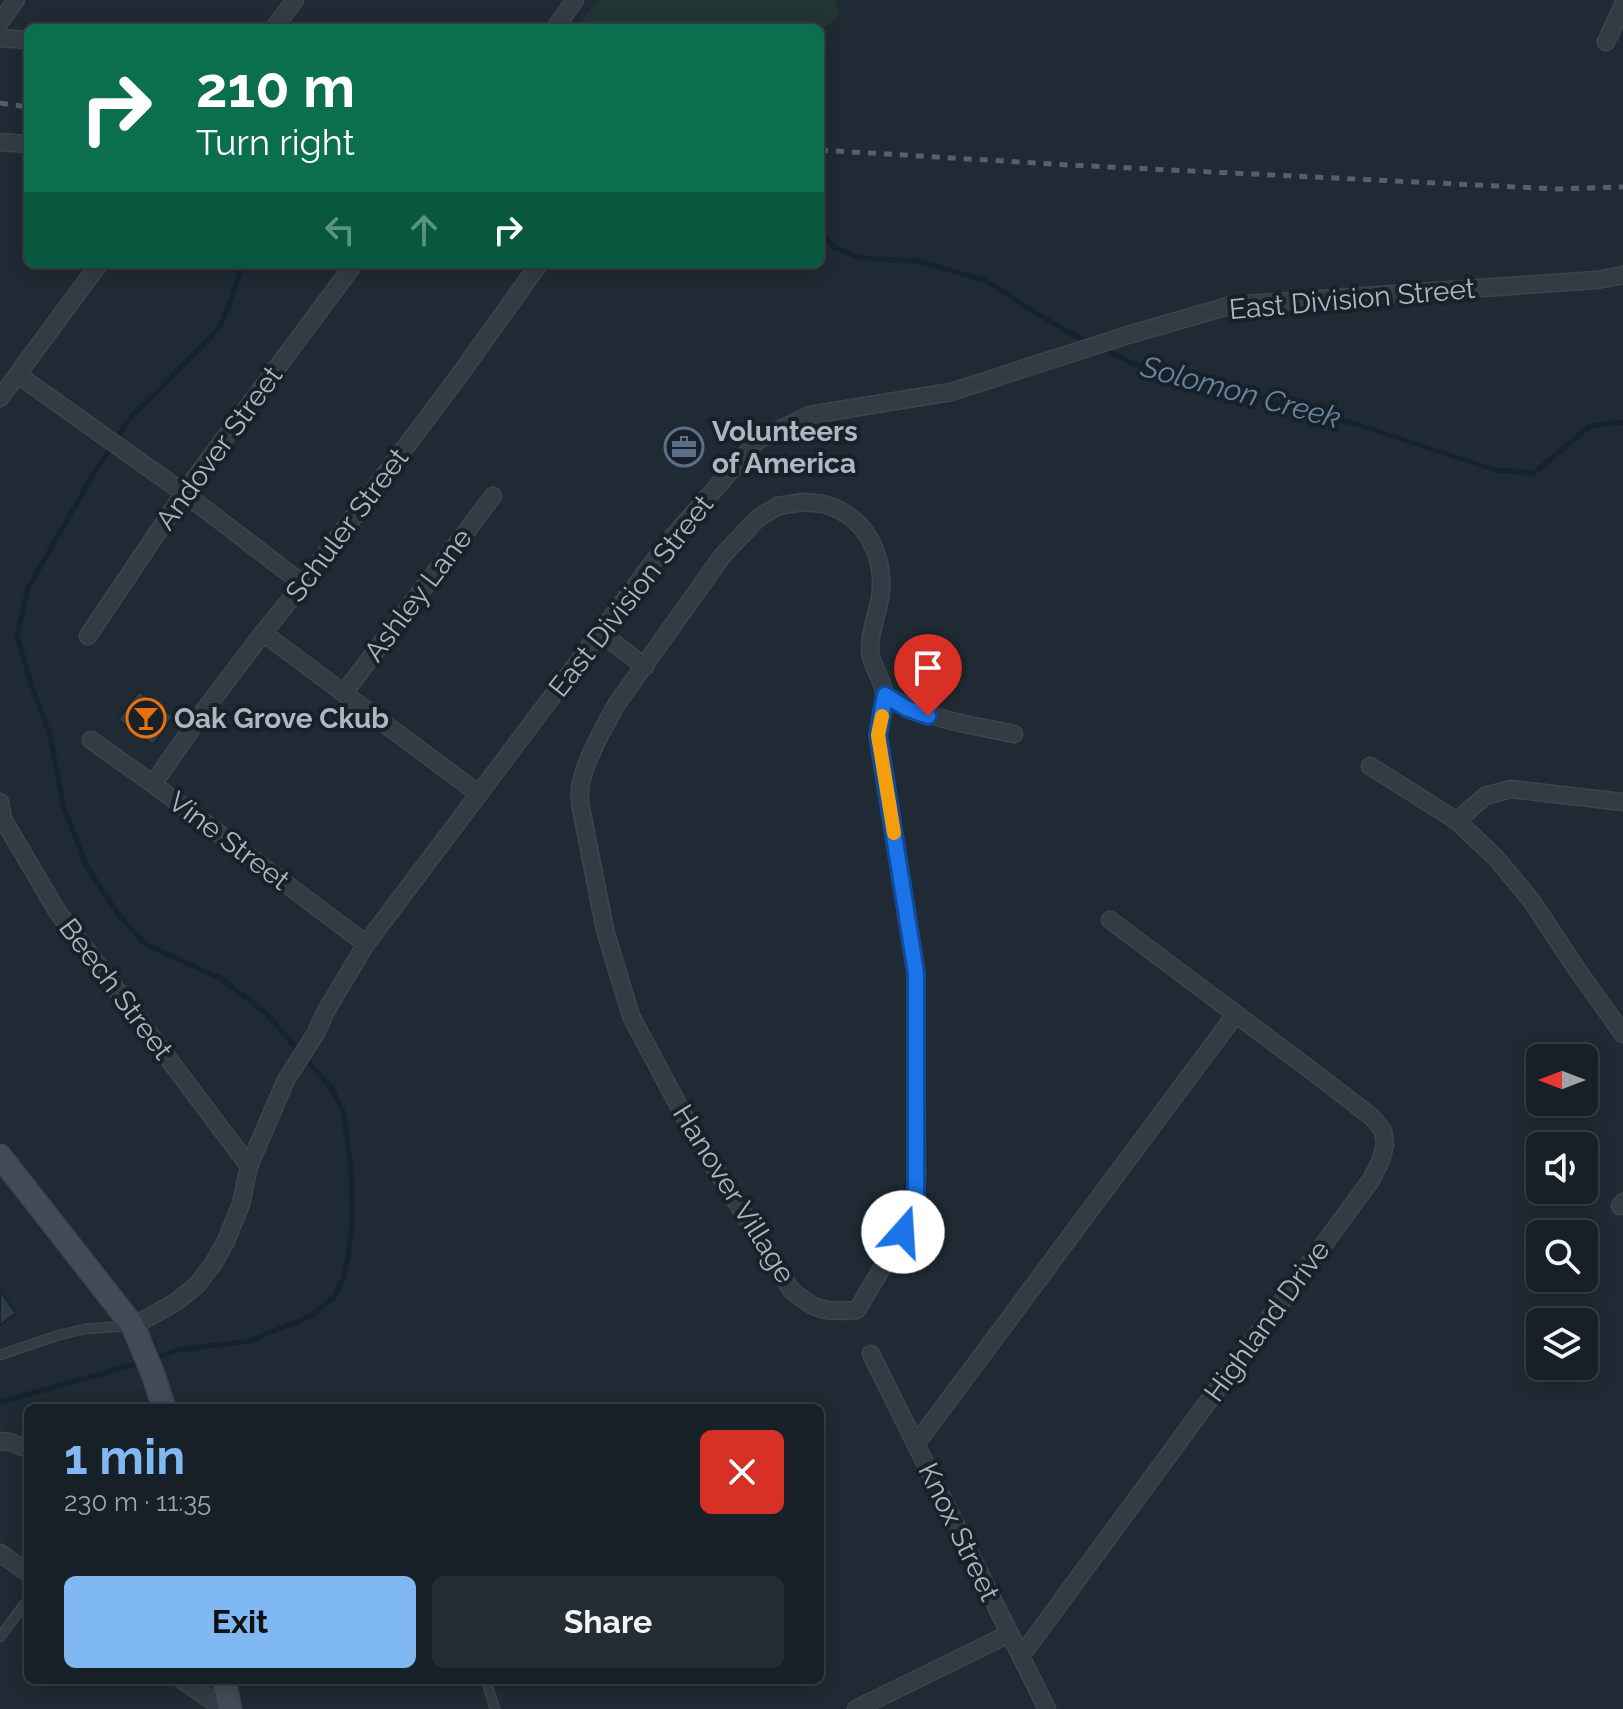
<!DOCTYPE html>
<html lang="en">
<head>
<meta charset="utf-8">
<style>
	:root { --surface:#172027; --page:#242d33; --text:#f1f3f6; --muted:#9ea3a7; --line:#363e44; --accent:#80b8f4 }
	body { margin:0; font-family:Raleway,sans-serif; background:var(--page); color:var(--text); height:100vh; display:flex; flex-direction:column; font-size:30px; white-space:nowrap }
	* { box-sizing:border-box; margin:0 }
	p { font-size:26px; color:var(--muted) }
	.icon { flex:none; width:44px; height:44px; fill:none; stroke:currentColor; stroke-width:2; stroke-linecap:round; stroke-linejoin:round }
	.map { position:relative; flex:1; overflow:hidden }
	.panel { position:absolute; left:24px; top:1404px; width:800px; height:280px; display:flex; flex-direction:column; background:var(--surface); border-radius:12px; box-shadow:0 4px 20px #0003,0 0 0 2px var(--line) }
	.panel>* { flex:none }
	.guide { position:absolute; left:24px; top:24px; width:800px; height:244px; border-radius:12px; box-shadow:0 4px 20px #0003,0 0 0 2px var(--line); background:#0b6e4f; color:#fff; overflow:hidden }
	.needle { width:52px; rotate:270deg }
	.controls { position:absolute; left:1526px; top:1044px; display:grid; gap:16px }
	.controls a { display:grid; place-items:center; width:72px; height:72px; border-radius:12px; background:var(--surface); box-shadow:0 4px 20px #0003,0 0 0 2px var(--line); font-size:40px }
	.pin { position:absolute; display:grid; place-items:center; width:68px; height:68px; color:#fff; margin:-82px -34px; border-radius:50% 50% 50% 0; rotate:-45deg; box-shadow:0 0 8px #0007 }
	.pin .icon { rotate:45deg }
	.me { position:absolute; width:88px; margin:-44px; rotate:19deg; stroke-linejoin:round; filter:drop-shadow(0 0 6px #0008) }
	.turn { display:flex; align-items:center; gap:28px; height:168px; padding:0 40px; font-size:36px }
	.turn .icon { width:104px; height:104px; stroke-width:2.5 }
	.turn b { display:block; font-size:56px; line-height:68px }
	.lanes { display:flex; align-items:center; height:76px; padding:0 40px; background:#0003; justify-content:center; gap:40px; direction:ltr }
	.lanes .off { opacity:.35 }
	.round { display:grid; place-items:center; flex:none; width:84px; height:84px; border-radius:12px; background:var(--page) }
	.overview { display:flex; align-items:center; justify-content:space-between; height:136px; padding:0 40px }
	h1 { font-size:48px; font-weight:700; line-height:60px; color:var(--accent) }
	.primary-button { display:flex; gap:16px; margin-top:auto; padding:16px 40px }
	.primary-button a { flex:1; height:92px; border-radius:12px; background:var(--accent); color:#111; font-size:32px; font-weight:700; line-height:92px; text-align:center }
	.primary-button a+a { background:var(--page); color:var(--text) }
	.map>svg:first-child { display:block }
	.green { fill:#213535 }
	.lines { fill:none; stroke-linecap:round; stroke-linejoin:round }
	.stream { stroke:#142231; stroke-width:5 }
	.building { fill:#2e3c48; stroke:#1a232b; stroke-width:2 }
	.service-casing { stroke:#3c454e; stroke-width:11 }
	.minor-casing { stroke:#3c454e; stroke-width:19 }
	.secondary-casing { stroke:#3c454e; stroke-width:25 }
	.service { stroke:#333c45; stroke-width:8 }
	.minor { stroke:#333c45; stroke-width:16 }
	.secondary { stroke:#414c58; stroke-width:22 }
	.rail { stroke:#54606c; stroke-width:5; stroke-dasharray:8 8; stroke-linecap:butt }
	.route-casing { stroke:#114b97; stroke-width:20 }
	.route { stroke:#1a73e8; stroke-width:14 }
	.slow { stroke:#f59e0b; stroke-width:14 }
	.labels { text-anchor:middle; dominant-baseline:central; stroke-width:8; stroke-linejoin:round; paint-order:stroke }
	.street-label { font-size:28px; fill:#acb7c2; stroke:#182129 }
	.poi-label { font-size:28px; font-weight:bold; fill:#acb7c2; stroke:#182129; text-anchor:start }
	.water-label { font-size:30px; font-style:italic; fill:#6685a1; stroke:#182129 }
</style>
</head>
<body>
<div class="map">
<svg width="1623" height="1709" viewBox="0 0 1623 1709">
	<rect width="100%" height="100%" fill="#1f2a34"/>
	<path class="green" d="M598,0H836L838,17L820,31V28H576Z"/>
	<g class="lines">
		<path class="stream" d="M820,231L834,247L859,258L917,261L984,280L1061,328L1089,342
			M242,264L232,298L219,328L160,389L129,419L93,475L28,588L17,636L31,683L50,736L64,808L86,865L118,914L145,944L220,978L249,1000L266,1013L299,1051
			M1101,348L1134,364L1359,425L1495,470L1534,473L1590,426L1623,422
			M152,1359L178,1350L249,1341L311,1316L333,1298L343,1279L348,1258L352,1222L351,1167L343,1111L332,1089L305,1058
			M0,1402L143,1362"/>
	</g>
	<path class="building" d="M139,691L173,716L153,745L118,720Z
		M0,1291L16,1313L0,1325Z"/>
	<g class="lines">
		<g class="service-casing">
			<path id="service" d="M0,1355L59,1335L85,1329L127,1326
				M0,1637L28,1599
				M486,1680L495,1709"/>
		</g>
		<g class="minor-casing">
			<path id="minor" d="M0,22L16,0
				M274,28L295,0
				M555,28L575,0
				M0,38L28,40
				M1606,42L1623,5
				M0,142L28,144
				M18,375L184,493L303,584
				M0,398L99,264
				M803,502C811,503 820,503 827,505C867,518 886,557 880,598C877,616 869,633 870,652C872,667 882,678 884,692C887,705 880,722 878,735L916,973L917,1174L916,1211L857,1310C825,1312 817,1312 791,1290L692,1131L631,1016L605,930L580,803C580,797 579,789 581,783C586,758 604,728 616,705L723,555L758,518L778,506Z
				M263,633L479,794
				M601,633L645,667
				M88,636L184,493L354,264
				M344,693L493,496
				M885,695C927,720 968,724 1014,734
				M91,740L153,784L366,944
				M1370,766L1457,821L1496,858L1531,900L1576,968L1623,1034
				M153,784L206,708L263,633L303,584L458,377L539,264
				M0,802L3,819L57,911L249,1166
				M1457,821L1485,796L1511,789L1623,802
				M1620,1206L1623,1202
				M133,1326L176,1302L196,1286L213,1264L226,1241L241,1204L249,1166L286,1080L316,1033L326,1011L366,944L669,541L758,440L810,415L951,392L1128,335L1232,305L1597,280L1623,275
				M871,1354L1047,1709
				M0,1441L10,1442L28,1449
				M916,1444L1235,1015
				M0,1553L28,1573
				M1021,1656L1371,1180L1381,1160L1385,1145L1383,1131L1373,1118L1312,1071L1110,920
				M182,1680L224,1709
				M856,1709L1009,1634"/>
		</g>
		<g class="secondary-casing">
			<path id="secondary" d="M0,1156L133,1326L153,1374L164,1408
				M224,1680L230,1709"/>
		</g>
		<use href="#service" class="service"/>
		<use href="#minor" class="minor"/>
		<use href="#secondary" class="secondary"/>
		<path class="rail" d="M0,103L28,107
			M820,150L1069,165L1558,189L1623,187"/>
	</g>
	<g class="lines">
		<g class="route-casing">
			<path id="route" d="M903,1232L916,1211V973L878,735L885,695L906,708L928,716"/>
		</g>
		<use href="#route" class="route"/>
		<path class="slow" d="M882,716L878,735L894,833"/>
	</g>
	<defs>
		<g id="office-ring" transform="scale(2)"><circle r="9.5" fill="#182129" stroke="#5c6f8a" stroke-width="1.5"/><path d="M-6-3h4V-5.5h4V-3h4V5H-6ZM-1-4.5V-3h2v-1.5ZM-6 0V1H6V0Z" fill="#5c6f8a"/></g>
		<g id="bar-ring" transform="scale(2)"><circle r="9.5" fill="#182129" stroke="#e8710a" stroke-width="1.5"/><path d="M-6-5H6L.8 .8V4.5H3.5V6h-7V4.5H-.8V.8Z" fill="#e8710a"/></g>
	</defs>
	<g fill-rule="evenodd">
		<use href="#office-ring" x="684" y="447"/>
		<use href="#bar-ring" x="146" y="718"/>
	</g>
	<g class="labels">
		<g class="street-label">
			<text transform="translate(1352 299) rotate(-5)">East Division Street</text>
			<text transform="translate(219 448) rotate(-54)">Andover Street</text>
			<text transform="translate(347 525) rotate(-53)">Schuler Street</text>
			<text transform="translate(418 595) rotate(-53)">Ashley Lane</text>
			<text transform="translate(631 596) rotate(-52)">East Division Street</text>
			<text transform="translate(229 841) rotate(37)">Vine Street</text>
			<text transform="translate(116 989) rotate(53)">Beech Street</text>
			<text transform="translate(734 1194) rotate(58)">Hanover Village</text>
			<text transform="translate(1267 1321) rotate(-54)">Highland Drive</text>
			<text transform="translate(959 1532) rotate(64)">Knox Street</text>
		</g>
		<g class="poi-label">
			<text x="712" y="431">Volunteers<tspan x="712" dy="32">of America</tspan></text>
			<text x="174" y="718">Oak Grove Ckub</text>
		</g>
		<g class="water-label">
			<text transform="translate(1241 392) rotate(15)">Solomon Creek</text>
		</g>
	</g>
</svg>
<div class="controls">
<a><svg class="needle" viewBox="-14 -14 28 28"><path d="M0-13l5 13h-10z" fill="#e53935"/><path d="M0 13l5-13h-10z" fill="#9ea3a7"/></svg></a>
<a><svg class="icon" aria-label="sound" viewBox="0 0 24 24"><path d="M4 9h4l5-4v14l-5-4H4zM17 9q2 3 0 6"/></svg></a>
<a><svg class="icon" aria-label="search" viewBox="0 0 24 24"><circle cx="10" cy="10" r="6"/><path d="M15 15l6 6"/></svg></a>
<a><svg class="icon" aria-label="layers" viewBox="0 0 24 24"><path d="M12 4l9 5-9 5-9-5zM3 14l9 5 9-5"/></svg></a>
</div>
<div class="pin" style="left:928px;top:716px;background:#d93025"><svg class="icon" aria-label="arrive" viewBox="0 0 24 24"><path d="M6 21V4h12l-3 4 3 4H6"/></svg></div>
<svg class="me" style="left:903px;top:1232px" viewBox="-20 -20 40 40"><circle r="19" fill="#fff"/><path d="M0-13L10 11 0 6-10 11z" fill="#1a73e8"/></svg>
<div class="guide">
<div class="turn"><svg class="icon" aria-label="right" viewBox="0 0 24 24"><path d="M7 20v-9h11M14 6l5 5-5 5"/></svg><div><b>210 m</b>Turn right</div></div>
<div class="lanes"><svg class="icon off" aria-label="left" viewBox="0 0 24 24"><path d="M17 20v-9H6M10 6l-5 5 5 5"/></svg><svg class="icon off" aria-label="ahead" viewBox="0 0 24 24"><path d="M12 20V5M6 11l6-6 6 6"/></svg><svg class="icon" aria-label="right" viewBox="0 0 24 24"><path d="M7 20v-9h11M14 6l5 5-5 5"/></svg></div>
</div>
<section class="panel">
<div class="overview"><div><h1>1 min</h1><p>230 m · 11:35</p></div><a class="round" style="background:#d93025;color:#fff"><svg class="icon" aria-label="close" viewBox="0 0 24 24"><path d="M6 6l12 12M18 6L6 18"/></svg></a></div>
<div class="primary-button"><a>Exit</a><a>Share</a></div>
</section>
</div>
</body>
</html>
